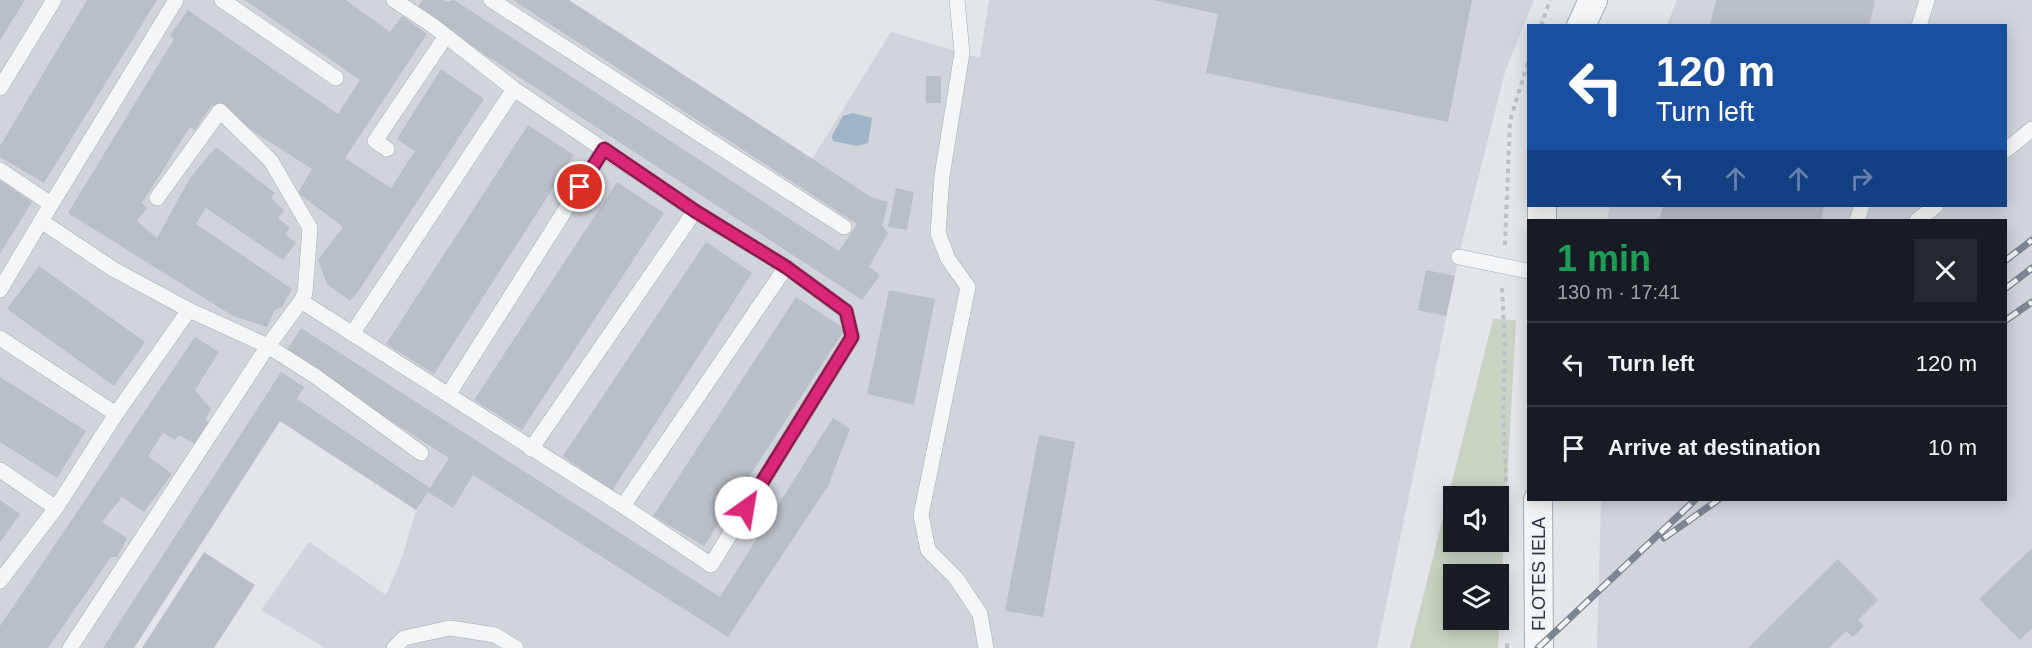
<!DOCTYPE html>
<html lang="en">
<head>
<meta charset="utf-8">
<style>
	:root { --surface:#171b24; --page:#242831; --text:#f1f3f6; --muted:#9ea1a6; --line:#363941 }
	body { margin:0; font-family:Arial,sans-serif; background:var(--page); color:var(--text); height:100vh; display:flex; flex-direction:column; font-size:22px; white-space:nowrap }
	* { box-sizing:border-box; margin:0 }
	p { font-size:20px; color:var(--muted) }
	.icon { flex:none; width:33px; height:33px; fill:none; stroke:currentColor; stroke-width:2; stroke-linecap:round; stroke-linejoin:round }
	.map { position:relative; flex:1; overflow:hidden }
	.sheet { position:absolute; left:1527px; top:219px; width:480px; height:282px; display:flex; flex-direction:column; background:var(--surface); border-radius:0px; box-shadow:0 3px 15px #0003 }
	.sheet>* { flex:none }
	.guide { position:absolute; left:1527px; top:24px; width:480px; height:183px; border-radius:0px; box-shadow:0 3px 15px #0003; background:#1a4fa0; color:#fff; overflow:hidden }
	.tools { position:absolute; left:1443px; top:486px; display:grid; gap:12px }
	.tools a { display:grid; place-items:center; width:66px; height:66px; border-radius:0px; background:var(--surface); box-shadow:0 3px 15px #0003; font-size:30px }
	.pin { position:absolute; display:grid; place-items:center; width:51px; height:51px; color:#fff; margin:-26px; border:3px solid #fff; border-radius:50%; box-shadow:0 2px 6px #0007 }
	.me { position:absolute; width:66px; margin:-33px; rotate:32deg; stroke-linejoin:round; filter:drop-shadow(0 0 4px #0008) }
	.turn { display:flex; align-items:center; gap:21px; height:126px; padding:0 30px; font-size:27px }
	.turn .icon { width:78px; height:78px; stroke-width:2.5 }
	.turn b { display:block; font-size:42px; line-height:51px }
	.lanes { display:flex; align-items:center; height:57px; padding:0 30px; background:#0003; justify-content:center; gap:30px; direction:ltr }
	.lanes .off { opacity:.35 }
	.round { display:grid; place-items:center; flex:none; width:63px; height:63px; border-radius:0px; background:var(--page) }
	.overview { display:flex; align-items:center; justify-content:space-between; height:102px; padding:0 30px }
	h1 { font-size:36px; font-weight:800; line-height:45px; color:#1e9e55 }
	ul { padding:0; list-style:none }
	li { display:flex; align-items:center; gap:18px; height:84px; padding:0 30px; border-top:2px solid var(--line) }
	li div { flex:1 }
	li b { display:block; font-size:22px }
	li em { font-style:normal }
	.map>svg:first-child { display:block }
	.built { fill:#d0d4db }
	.green { fill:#c8d3c3; fill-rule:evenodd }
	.water { fill:#9fb5c7 }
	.building { fill:#b9bfc6 }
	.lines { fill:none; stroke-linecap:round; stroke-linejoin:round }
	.service-casing { stroke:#a7acb3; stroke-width:16 }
	.minor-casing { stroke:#a7acb3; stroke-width:30 }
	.path { stroke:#bcc0c4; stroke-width:4; stroke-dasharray:4.5 4.5; stroke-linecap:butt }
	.service { stroke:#f4f6f8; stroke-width:15 }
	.minor { stroke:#f4f6f8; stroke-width:28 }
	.rail-casing { stroke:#7c8592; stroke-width:7 }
	.rail { stroke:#f1f4f7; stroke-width:4.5; stroke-dasharray:14; stroke-linecap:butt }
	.route-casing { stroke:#8e194d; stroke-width:15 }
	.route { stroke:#db2777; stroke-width:10 }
	.labels { text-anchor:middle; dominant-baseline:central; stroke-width:6; stroke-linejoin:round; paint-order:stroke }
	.street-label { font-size:18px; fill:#2b3440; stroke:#f1f4f7 }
</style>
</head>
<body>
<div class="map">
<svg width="2032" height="648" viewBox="0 0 2032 648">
	<rect width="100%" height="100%" fill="#e2e5e9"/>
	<path class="built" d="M0,0H569L812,159L891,32L980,58L989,0H1534L1505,72L1463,238L1377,648H325L261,610L309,542L386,595L402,558L416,510L280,421L134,648H0Z
		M1677,0H2032V648H1597L1601,500H2006V220H1607L1610,206H2006V26L1667,25Z"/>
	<path class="green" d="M1493,319L1516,320L1498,648H1410ZM1454,496H1498V542H1454ZM1454,574H1498V620H1454Z"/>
	<path class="water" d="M853,113L872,118L868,143L857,146L833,141L832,136L843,116Z"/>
	<path class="building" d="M0,0H25L0,40Z
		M87,0H157L44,183L0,157V146Z
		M245,0H346L390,32L402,16L427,34L345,158L391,188L415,151L397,139L441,69L484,99L358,292L350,301L327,284L318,260L343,227L298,193L312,169L212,105L195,130L190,127L142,203L147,208L137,221L157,238L190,178L216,147L275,193L271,198L284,210L278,218L290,228L285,234L296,243L283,260L206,208L196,224L292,289L282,307L275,310L267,327L233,316L68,213L174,39L170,35L188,10L338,114L360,80Z
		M422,0H443L447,2L454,0L839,251L857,224L513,0H569L871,197L888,202L882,226L888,233L869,267L880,275L862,300L416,10Z
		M1153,0H1472L1448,122L1206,73L1218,14Z
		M1716,0H1872L1875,1L1869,26H1710Z
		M926,76H941V103H926Z
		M528,125L574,155L434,374L386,344Z
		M0,180L32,202L0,254Z
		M617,182L664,213L522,430L474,400Z
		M896,188L914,192L907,230L888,227Z
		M1663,206H1824L1821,220H1659Z
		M706,242L752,273L612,491L563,456Z
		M39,266L145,342L114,386L7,309Z
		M1426,270L1455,276L1446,316L1418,310Z
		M889,290L935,299L914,405L867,394Z
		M796,297L845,329L704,546L653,516Z
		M301,328L720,597L833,418L850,429L828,486L728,637L473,475L453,508L428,492L416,510L280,421L134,648H103L281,372L304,387L297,399L430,488L449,458L285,353Z
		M195,337L219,352L195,390L211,409L205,420L211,423L195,444L179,435L175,440L163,433L148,456L172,474L144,512L122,497L102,522L127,538L117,557H111L48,648H0V626Z
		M0,377L86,431L57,478L0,442Z
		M1039,435L1075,442L1043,617L1005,611Z
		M0,500L20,514L0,542Z
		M2032,548V628L2020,640L1979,599Z
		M204,552L255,585L214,648H142Z
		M1838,559L1878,600L1858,620L1864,626L1853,637L1846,631L1829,648H1748Z"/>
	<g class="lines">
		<g class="service-casing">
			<path id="service" d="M222,0L336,78
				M491,0L844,227
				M957,0L962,53L942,176L938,233L948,259L968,287L921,515L928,550L956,578L980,614L986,648
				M1919,26L1927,0
				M0,88L54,0
				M387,149L375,141L446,36
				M2006,150L2032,129
				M0,170L51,204
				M1857,220L1862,206
				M1917,220L1936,206
				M41,221L176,0
				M1459,257L1528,271
				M0,290L41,221L113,269L189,310L268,346L315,376L421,453
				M301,301L623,506L711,565L852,337L846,311L786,267L695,211L514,89L432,25L394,0
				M352,334L514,89
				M0,338L116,414
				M448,395L604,149
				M531,449L695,211
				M0,470L56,508
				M623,506L786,267
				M0,581L56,508L116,414L189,310
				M70,648L268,346L301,301L305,293L310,228L271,161L220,111L157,198
				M394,648L404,638L450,628L495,635L516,648"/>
		</g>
		<g class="minor-casing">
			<path id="minor" d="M1581,26L1593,0
				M1542,220V206
				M1538,500L1539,648"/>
		</g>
		<path class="path" d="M1541,26L1550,0
			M1505,245L1510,121L1528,62
			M1502,288L1505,348L1503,417L1507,499
			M1507,648V639"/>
		<use href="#service" class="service"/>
		<use href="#minor" class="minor"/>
		<g class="rail-casing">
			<path id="rail" d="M2006,260L2032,240
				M2006,288L2032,268
				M2006,320L2032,302
				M1664,538L1718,500
				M1538,648L1695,500"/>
		</g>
		<use href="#rail" class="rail"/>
	</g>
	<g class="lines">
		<g class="route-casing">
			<path id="route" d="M580,187L604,149L695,211L786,267L846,311L852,337L746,508"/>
		</g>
		<use href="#route" class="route"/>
	</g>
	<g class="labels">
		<g class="street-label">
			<text transform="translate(1539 574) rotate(-90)">FLOTES IELA</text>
		</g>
	</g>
</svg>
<div class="tools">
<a><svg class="icon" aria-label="sound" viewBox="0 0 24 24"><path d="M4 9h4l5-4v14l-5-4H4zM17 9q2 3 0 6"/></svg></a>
<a><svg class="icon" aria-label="layers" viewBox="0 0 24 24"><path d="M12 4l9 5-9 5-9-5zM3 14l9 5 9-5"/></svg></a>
</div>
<div class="pin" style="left:580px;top:187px;background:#d93025"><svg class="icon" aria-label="arrive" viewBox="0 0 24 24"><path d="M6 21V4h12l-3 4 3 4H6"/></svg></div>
<svg class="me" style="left:746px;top:508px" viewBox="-20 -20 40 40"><circle r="19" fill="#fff"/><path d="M0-13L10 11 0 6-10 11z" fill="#db2777"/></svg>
<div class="guide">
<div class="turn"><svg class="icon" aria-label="left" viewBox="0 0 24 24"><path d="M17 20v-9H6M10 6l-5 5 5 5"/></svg><div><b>120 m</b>Turn left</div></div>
<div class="lanes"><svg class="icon" aria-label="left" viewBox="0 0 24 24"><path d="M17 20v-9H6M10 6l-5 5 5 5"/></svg><svg class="icon off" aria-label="ahead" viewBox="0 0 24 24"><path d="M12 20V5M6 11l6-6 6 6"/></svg><svg class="icon off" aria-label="ahead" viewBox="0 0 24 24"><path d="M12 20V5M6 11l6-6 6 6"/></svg><svg class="icon off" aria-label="right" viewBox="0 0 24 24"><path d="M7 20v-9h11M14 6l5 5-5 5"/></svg></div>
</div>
<section class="sheet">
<div class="overview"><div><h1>1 min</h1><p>130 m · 17:41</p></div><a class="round"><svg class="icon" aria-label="close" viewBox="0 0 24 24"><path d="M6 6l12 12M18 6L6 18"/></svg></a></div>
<ul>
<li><svg class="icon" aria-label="left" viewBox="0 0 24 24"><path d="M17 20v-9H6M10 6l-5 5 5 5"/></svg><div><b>Turn left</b></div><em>120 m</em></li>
<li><svg class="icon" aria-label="arrive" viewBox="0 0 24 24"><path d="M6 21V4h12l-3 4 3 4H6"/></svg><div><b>Arrive at destination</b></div><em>10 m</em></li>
</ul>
</section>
</div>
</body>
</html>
